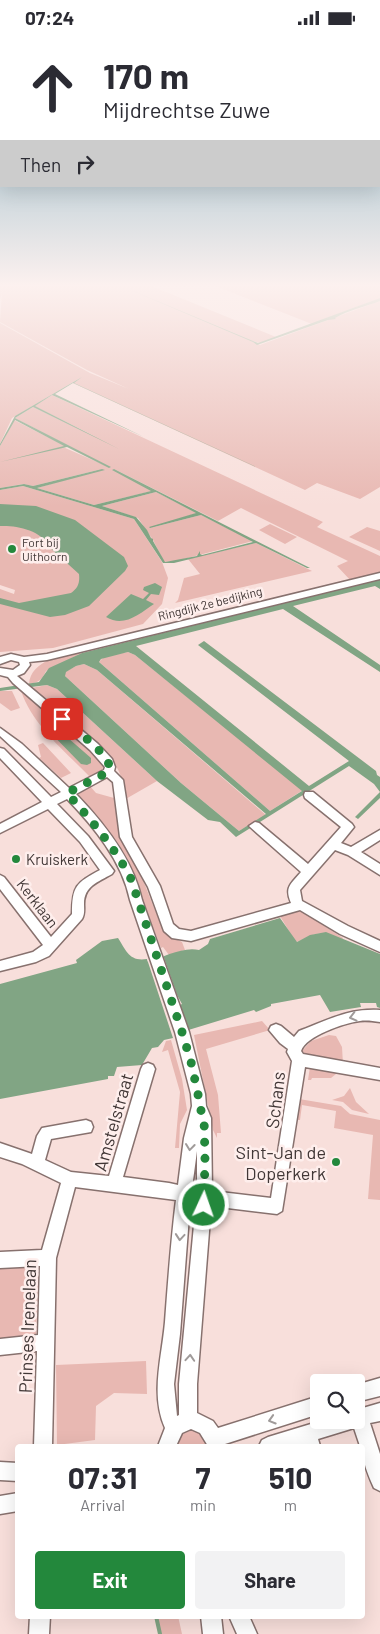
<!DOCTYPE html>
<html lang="en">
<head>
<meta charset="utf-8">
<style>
	:root { --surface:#fff; --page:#f2f2f3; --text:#2b2b33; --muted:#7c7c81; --accent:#23883c }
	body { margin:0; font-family:Barlow,sans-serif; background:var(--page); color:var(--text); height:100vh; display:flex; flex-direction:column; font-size:19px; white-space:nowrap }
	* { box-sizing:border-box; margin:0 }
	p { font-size:16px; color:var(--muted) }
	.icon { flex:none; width:28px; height:28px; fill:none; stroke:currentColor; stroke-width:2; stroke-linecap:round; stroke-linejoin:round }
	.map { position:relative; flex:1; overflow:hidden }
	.drawer { position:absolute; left:15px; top:1409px; width:350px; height:175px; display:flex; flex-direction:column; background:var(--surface); border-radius:5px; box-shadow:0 5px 20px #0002 }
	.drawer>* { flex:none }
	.banner { position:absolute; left:0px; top:0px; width:380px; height:152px; box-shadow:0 5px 20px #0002; background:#fff; color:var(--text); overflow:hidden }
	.buttons { position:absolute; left:310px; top:1339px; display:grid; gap:10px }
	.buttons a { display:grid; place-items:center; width:55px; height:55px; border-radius:5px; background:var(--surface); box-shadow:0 5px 20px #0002; font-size:25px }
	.pin { position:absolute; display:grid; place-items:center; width:42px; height:42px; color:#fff; margin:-21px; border-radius:10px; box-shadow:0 2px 8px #0006 }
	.me { position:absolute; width:55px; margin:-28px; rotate:3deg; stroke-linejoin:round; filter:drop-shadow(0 0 4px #0008) }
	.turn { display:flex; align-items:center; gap:18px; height:105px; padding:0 20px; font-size:22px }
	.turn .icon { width:65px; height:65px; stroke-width:2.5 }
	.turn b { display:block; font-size:35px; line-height:42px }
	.then { display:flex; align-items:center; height:48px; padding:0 20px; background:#0003; gap:10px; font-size:19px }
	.eta { display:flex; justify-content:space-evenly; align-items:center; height:85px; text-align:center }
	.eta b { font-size:30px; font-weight:700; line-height:35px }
	.button { display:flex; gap:10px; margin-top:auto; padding:10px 20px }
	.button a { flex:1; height:58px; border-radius:5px; background:var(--accent); color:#fff; font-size:20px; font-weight:700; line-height:58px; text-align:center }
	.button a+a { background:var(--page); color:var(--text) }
	.status { display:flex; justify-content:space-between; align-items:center; height:35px; padding:0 25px; background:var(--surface); direction:ltr }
	.status svg { height:14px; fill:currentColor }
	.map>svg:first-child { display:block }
	.green { fill:#e8b8b2 }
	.water { fill:#81a584; fill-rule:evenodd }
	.pier { fill:#f8dfdb }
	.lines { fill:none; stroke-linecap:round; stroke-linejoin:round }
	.stream { stroke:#81a584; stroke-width:4 }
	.minor-casing { stroke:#87716e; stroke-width:3 }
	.minor { fill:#fff; fill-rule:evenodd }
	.oneway { stroke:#a09b9a }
	.route { stroke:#23883c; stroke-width:9; stroke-dasharray:0 16.2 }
	.poi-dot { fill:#23883c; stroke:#feeeec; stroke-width:2 }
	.labels { text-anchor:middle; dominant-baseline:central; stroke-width:5; stroke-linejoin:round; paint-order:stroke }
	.far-poi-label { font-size:12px; fill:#413736; stroke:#feeeec; text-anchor:start }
	.far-street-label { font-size:12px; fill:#413736; stroke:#feeeec }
	.poi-label { font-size:15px; fill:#413736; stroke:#feeeec; text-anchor:start }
	.street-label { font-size:15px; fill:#413736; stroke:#feeeec }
	.near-street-label { font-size:18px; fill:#413736; stroke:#feeeec }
	.near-poi-label { font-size:18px; fill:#413736; stroke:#feeeec; text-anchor:end }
</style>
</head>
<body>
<div class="status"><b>07:24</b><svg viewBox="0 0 49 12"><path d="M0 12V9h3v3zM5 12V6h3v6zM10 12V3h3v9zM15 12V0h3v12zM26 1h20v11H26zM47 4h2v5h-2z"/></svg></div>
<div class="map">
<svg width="380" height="1599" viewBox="0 0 380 1599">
	<rect width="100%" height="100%" fill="#f8dfdb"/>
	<path class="green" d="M0,248H144L276,302L260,308L253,306L260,310L380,266V452L360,464L317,448L305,455L73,348L82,342L12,383L0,409V288L90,338L129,354L87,335L0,287L2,257L0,265Z
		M208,248H380V263L312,289Z
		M52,360L323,487L317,492L380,521V539L351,546L337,531L348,526L241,473L218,486L114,434L152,456L94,470L37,453L102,434L33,451L23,449L0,453V411L14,385L65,411L63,412L111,433L15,383L33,372L35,373L98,403L34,371Z
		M23,451L134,484L162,527L168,543L162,569L143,589L53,613L0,617V554L14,559L15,555L0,550V455Z
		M156,457L197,478L150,493L201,480L253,506L176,526L164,527L153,505L138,483L102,471Z
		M270,489L297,502L285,509L259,495Z
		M367,492L380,496V516L349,502Z
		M256,508L312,536L175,568L178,565L184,543L200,539L188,524Z
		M128,617L135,620L303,755L270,776L99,627C105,619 118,619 128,617Z
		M82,618L46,636C42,645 39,647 29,649C31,625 63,619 82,618Z
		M84,629L97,635L266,780L239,796L181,748L65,641V637L76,631Z
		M47,650L57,654L157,746L124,765C123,758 124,751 122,745C112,708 58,679 31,653Z
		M0,656H12L20,673L11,676L0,668Z
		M21,656L49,680L52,679L92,714L105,730L101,736L91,743C65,716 33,691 21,656Z
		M43,708L71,738L61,743L39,723L41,722L38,710Z
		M89,750L96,758L114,763L121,806L137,830L162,893L168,900L182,907L185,915L169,920L163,912L161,913L132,838L77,761L79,757Z
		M301,876L343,903L342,905C323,895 316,897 297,907L295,906L280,881Z
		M262,986L270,995L206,1014L218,1060L221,1098H217V1103L213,1095L194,1000Z
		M329,1000L336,1001L342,1012L343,1029L310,1023L302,1016L311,1006Z
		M171,1005L182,1044L187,1075L180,1089L179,1113H175L180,1057L168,1015L162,1017L166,1006Z
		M310,1032L337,1036L336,1039L331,1043H312L311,1045H308Z
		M350,1053L356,1067L369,1079L352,1075L343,1067L332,1065L344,1061Z
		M299,1064L341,1071L350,1079L380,1085V1165L368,1164L373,1100L334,1093L336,1076L302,1070L300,1085H296Z
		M35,1230L38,1231L36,1303L0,1307V1232Z
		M146,1326L147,1359L114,1358L96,1371L95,1405L57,1410L56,1330Z
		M192,1395L201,1398L208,1411H176L182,1399Z
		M156,1581H178L182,1599H160Z"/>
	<path class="water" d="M114,248L258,308L380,263V266C364,272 349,275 335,283L336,284L328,285L257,310L253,307Z
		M82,342L74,348L302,453L73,348L55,359L144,402L52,360L35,371L119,414L35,373L33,372L15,383L111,432L109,433L67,412L0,427L64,411L15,385L0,411V409L15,381Z
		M102,434L105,435L37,453L94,470L151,456L112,435L114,434L310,533H307L256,508L174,528H163L134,484L23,451L0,455V453L24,449L33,451ZM156,457L196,478L149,492L150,493L201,480L253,507L202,520L200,519V516L197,521L165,527L153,506V504L151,503L147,495L136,482L102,471Z
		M0,469L36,471L75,485L124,522L128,531L125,536L89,571L65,580L50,582L0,569V563L19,568L71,558C78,553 80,548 79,539L48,511C42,495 15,490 0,491Z
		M380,544V554L375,551L293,571L380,630V637L283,574L136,611L309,751L349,726L198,610L204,606L376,736L377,740L380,742V763L358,784L355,782L380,757L374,749L349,731L236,802L220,787L208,785L157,746L57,654L47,650L0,656V653L39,647L49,633L82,618ZM128,617L135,620L302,756L270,776L99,627L101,624ZM84,629L97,635L266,779L239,796L181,748L65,641L66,637L76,631Z
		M155,548L162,552L159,560L151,559L146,565L154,569C139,579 124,593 106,582L131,559L143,564L149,558L143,555L144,552Z
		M46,687L52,689L91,723V728L87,730L81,729L41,688Z
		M280,883L297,907L310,900L326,897L380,919V973L377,972L376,968H360L361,972L330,977L320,960L271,969V971L256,977L254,975L172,1000L173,1003L164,1005L158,1012L152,1013L142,1030L117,1032L114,1041H108V1044L0,1064V949L77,928L76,925L102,906L118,903C126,915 129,927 147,924L148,927C163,922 184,911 199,915L208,909L210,904Z"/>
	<path class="pier" d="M163,920L177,960L182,969L180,970L189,995L175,1000H172L146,921L149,924Z"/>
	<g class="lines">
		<path class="stream" d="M156,1581L160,1599"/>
		<g class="minor-casing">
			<path id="minor" d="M380,538V544L47,625L29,627L30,630L24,638L17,641L98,709L112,724L115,732L114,736L123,745L132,802L160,851L173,889L179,894L191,896L291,868C284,852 291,849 301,837L249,791L255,787L259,788L308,829L341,792L305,763L304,760L305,757H313L352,789L354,792L341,808L351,812L380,795V805L361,817L380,829V840L348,820L335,815L300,855L302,866L348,891L380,906V917L340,899L300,875L191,906L172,903L164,896L148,852L120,802L113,747L107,742L76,759C104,788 133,824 142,865L189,997L205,1059L206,1071L211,1083L212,1156L271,1163L292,1026L287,1017L288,1014L280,1008L269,995L271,991L276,989L281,991L294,1002L299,996C328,985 349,973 380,975V987C373,986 366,985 360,986C344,988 306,1001 301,1016L303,1019L380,1033V1045L305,1032L282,1176L277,1179L211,1171L197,1349V1378L213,1386L218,1393L319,1361V1379L225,1409L226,1411H208L200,1398L191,1394L182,1398L176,1411H158L165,1393C150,1359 162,1322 165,1287C168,1246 171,1205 176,1165L75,1152L56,1223L52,1411H34L37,1316L0,1320V1304L38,1300L40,1231L0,1233V1217L42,1215L61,1148L22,1129L0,1122V1108L32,1119L37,1101L42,1093L86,1085L91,1087L93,1092L91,1097L51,1104L45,1125L71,1137L109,1141L141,1034L143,1030L148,1028L153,1030L155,1034L123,1142L169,1148L178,1150L184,1103L192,1071L191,1059L175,997L130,865C122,826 94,792 67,764L57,769L88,801L114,836L112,839C98,847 84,851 84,869C84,874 85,879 82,884L49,921L36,927L0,936V926L33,917L43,910L0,854V840L4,842L51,902L72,879C72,851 76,848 100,835L80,807L48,774L0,798V789L42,767L0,723V713L4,714L51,762L61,757L0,701V693L22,709L69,753L104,735L105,732L90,715L13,648L8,642L0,640V633L13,635L20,630L19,627L11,625L0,629V622L11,619L24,622L47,619ZM197,1116V1154L192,1153ZM190,1168L196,1169L179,1349V1380L177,1381L174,1349L180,1299Z
				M380,1343V1361L356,1367V1350Z
				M380,1368V1386L370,1388L380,1419V1456L374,1453C368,1440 362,1425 362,1411H360L354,1393L318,1404L320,1411H302V1409L296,1411H259L262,1405L268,1402L324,1385H356V1375Z
				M0,1427L18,1428V1446L0,1445Z
				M18,1458V1476L0,1479V1461Z
				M30,1581H50L49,1599H29Z
				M201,1581H221L223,1599H203Z
				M229,1581H249L257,1599H237Z"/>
		</g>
		<use href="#minor" class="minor"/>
	</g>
	<defs><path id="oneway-chevron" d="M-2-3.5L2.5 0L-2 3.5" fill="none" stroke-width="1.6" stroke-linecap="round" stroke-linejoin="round" transform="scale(1.25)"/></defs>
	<g class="oneway">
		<use href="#oneway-chevron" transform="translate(353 982) rotate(166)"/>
		<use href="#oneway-chevron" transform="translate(190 1112) rotate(97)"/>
		<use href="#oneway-chevron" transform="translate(180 1202) rotate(95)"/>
		<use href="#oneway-chevron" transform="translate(190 1323) rotate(-86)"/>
		<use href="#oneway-chevron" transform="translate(272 1385) rotate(163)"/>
	</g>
	<linearGradient id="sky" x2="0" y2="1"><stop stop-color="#7faec0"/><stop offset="0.53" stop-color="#fcf1ef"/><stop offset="1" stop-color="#fcf1ef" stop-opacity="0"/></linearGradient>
	<rect width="380" height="472" fill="url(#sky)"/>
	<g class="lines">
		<path class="route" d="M62,684C77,697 103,713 110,732L108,737L67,758C91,785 114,811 131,844L182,997L191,1027L198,1059L199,1071L204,1082L205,1122L204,1170"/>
	</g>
	<g class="poi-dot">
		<circle cx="12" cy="514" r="5"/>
		<circle cx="16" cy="824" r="5"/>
		<circle cx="336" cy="1127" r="5"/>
	</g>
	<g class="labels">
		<g class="far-poi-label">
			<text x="22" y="507">Fort bij<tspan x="22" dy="14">Uithoorn</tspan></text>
		</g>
		<g class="far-street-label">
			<text transform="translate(210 568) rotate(-14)">Ringdijk 2e bedijking</text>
		</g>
		<g class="poi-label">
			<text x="26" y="824">Kruiskerk</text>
		</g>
		<g class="street-label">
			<text transform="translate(38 868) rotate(52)">Kerklaan</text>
		</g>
		<g class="near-street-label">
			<text transform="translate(275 1065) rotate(-83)">Schans</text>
			<text transform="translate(113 1087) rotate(-74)">Amstelstraat</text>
			<text transform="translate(27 1291) rotate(-88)">Prinses Irenelaan</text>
		</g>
		<g class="near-poi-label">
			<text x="326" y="1117">Sint-Jan de<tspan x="326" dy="21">Doperkerk</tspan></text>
		</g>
	</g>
</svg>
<div class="buttons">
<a><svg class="icon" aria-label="search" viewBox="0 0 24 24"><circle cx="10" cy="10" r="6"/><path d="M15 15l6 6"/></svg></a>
</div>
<div class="pin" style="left:62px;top:684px;background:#d93025"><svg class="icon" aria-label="arrive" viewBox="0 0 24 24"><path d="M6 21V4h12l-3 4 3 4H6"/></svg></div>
<svg class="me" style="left:204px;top:1170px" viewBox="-20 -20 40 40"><circle r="17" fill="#23883c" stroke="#fff" stroke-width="3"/><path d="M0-11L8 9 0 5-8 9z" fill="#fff"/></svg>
<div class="banner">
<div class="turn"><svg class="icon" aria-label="ahead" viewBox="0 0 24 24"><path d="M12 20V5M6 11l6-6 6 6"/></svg><div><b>170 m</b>Mijdrechtse Zuwe</div></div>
<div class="then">Then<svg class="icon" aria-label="right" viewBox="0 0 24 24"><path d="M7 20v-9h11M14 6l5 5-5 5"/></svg></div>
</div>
<section class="drawer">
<div class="eta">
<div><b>07:31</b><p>Arrival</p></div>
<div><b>7</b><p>min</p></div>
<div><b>510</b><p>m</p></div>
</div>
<div class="button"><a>Exit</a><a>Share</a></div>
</section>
</div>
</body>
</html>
